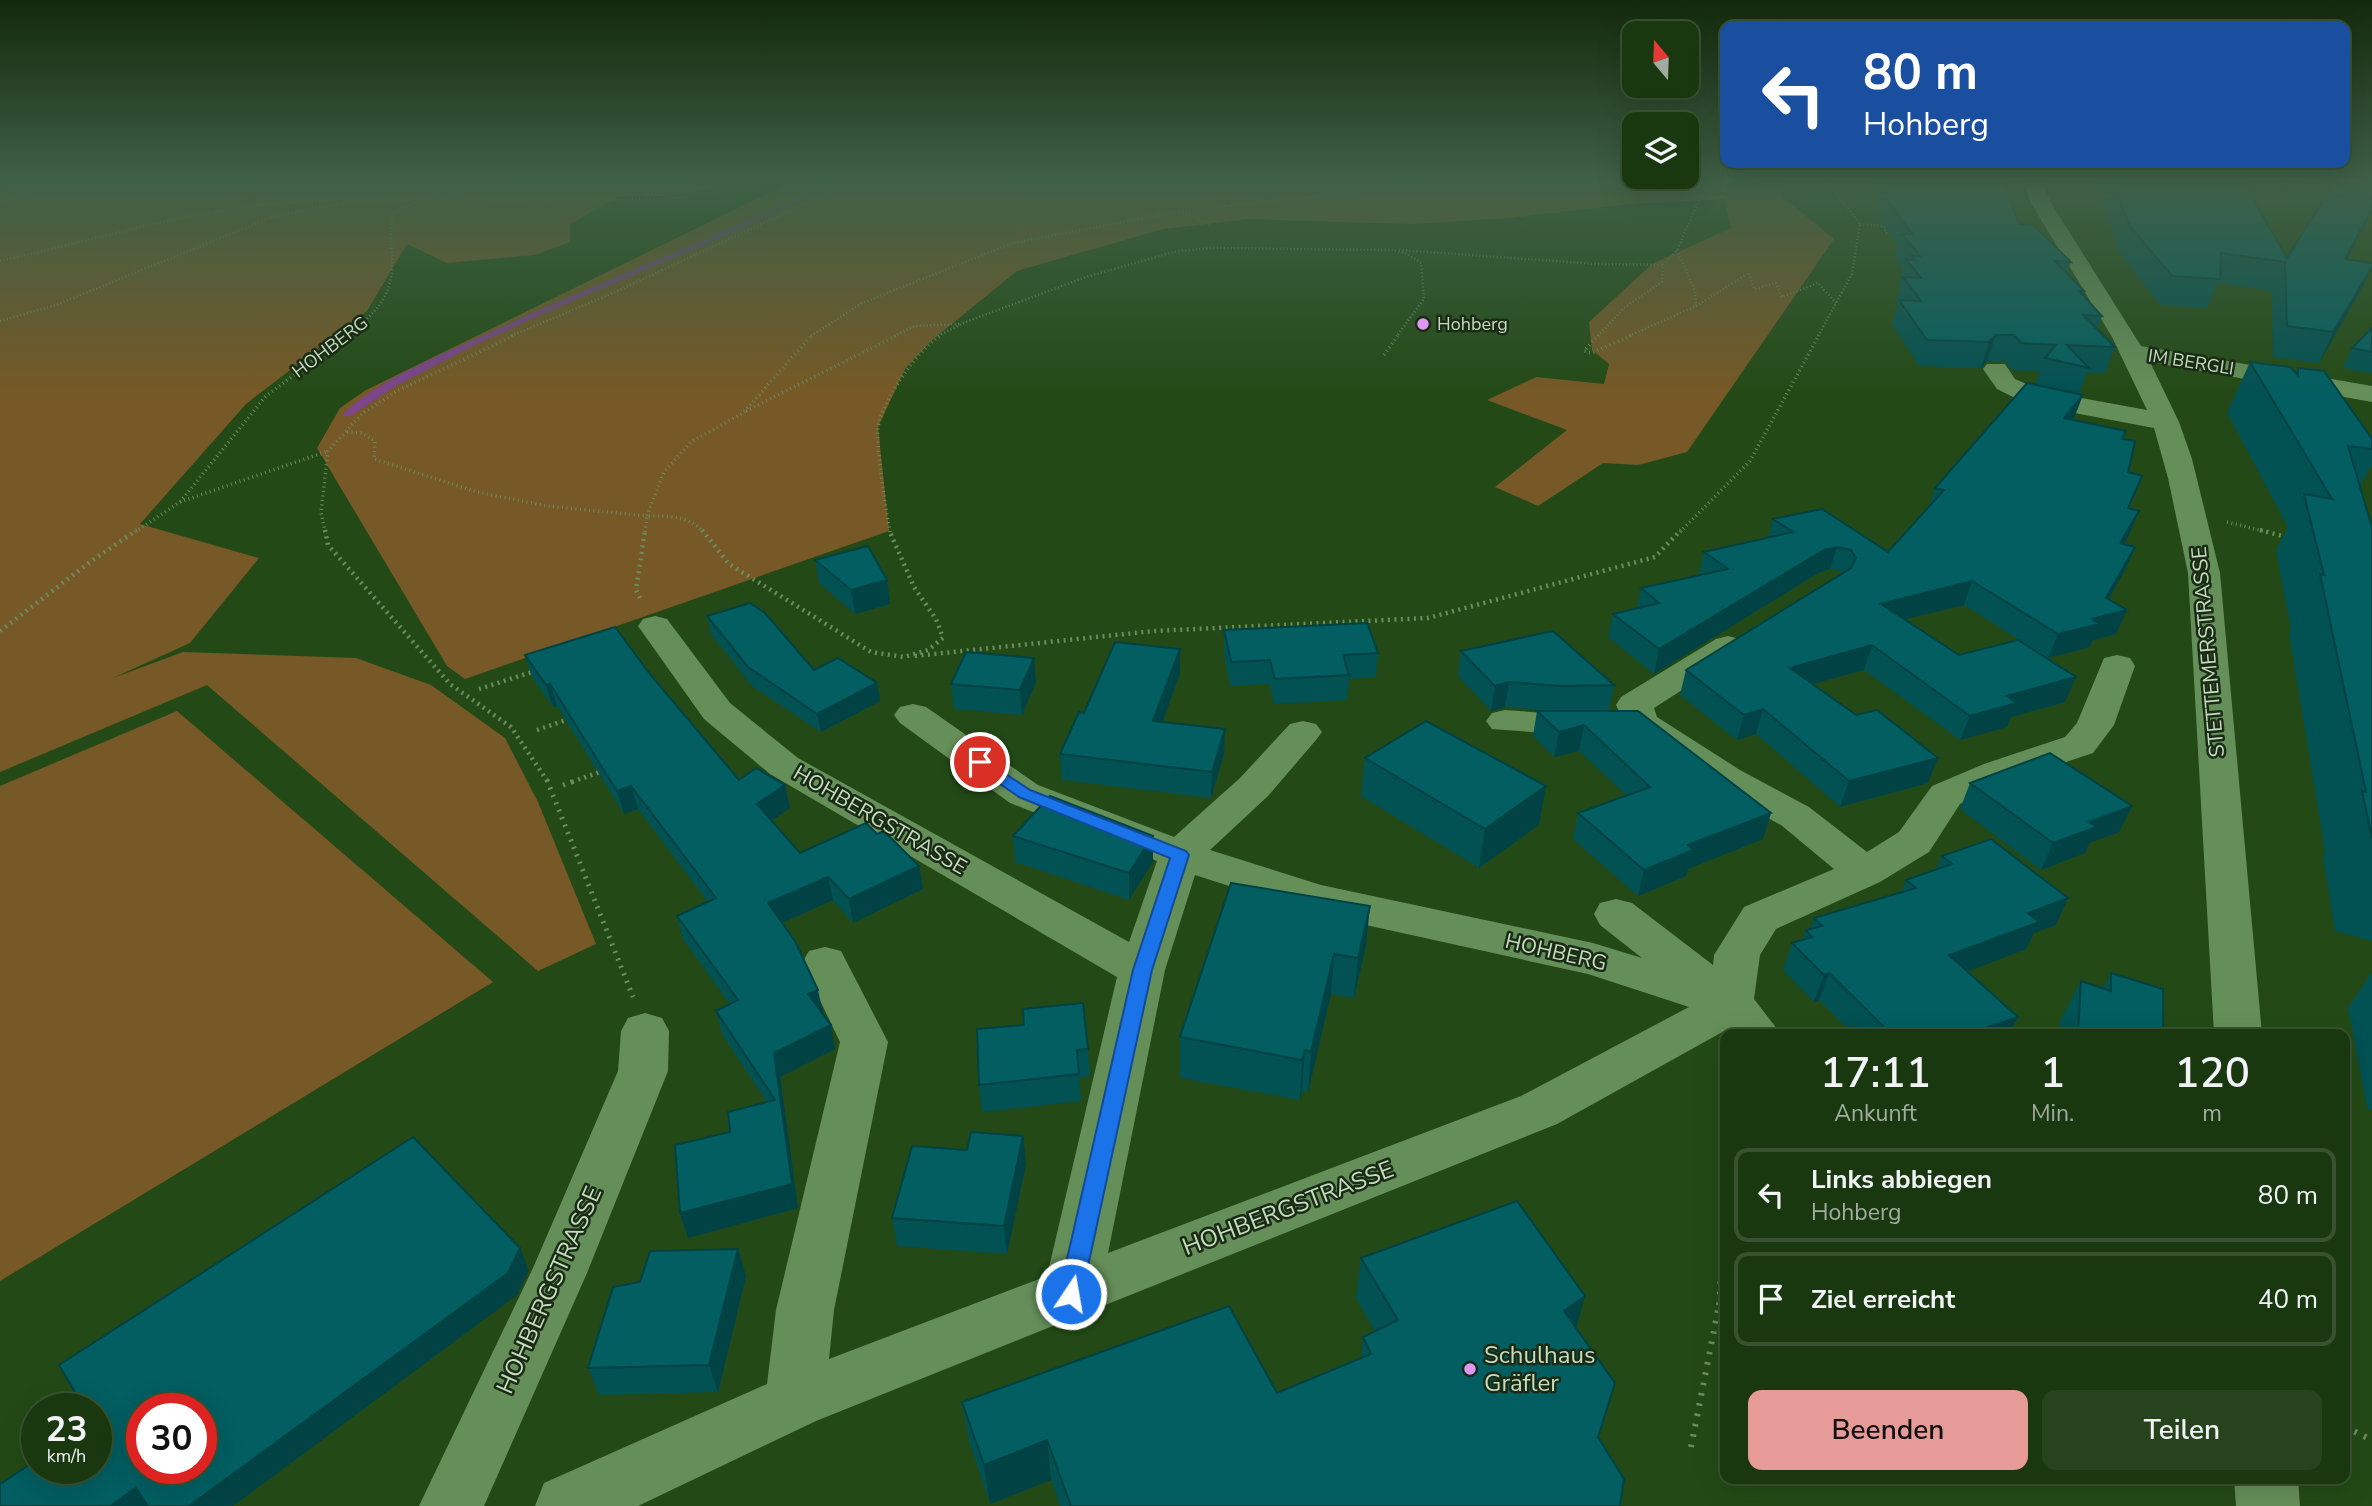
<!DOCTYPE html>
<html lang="de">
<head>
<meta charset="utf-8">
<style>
	:root { --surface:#1a3810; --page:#27431e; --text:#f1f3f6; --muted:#9fac9f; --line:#385230; --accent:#e69b98 }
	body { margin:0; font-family:"Nunito Sans",sans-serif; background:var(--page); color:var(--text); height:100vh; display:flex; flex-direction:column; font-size:26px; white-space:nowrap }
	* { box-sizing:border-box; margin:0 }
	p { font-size:23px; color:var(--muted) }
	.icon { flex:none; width:38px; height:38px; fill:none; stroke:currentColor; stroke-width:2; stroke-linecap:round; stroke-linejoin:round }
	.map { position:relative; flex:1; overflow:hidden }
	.drawer { position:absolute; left:1720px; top:1029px; width:630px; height:455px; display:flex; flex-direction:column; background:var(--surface); border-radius:14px; box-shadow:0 7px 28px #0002,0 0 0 2px var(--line) }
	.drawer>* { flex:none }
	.guide { position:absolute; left:1720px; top:21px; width:630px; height:147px; border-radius:14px; box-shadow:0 7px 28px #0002,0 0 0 2px var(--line); background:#1a4fa0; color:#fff; overflow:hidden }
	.needle { width:46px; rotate:341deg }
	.tools { position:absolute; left:1622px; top:21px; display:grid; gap:14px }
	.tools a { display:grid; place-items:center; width:77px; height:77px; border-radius:14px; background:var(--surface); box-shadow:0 7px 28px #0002,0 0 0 2px var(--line); font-size:35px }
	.speed { position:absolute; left:21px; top:1393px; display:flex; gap:14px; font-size:35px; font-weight:700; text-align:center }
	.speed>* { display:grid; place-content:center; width:91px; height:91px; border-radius:50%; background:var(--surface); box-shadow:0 7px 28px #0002,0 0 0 2px var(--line); line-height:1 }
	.speed small { font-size:18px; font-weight:400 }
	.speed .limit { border:10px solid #d22; background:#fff; color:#111 }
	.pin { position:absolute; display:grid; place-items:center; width:60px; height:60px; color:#fff; margin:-30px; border:4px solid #fff; border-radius:50%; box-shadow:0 2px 7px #0007 }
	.me { position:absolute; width:77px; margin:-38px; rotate:12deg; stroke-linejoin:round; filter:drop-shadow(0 0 5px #0008) }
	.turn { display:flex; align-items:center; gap:24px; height:147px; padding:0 28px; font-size:32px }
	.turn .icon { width:91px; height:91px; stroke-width:2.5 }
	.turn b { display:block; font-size:49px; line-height:60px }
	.eta { display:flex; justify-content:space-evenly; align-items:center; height:119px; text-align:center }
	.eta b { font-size:42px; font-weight:600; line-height:49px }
	.cta { display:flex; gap:14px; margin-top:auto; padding:14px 28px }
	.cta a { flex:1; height:80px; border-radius:14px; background:var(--accent); color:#111; font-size:28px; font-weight:600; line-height:80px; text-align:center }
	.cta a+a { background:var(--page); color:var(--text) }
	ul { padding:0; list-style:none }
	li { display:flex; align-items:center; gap:21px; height:94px; margin:0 14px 10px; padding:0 14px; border:4px solid var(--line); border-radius:14px }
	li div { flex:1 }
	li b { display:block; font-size:26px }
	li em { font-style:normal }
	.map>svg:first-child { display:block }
	.green { fill:#765926 }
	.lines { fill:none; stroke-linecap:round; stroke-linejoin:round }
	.stream { fill:#7d458b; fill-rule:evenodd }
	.path-far4 { stroke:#6b8b61; stroke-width:2.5; stroke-dasharray:1 2.5; stroke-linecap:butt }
	.path-far3 { stroke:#6b8b61; stroke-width:3.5; stroke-dasharray:1 3.5; stroke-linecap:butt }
	.path-far2 { stroke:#6b8b61; stroke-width:4.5; stroke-dasharray:2 4.5; stroke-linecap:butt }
	.path-far1 { stroke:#6b8b61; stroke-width:5; stroke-dasharray:2 6; stroke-linecap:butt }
	.path { stroke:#6b8b61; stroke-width:6; stroke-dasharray:2.5 8; stroke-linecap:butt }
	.minor { fill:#658f59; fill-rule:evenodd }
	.wall { fill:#025153 }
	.shaded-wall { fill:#014244 }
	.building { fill:#025e61; stroke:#014244; stroke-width:2; fill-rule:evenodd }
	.route { fill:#1a73e8; stroke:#114b97; stroke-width:2 }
	.poi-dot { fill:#df98f2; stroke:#1a2b15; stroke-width:2.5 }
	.labels { text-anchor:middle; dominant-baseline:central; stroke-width:5; stroke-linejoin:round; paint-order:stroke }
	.far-poi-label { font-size:18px; fill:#c4dbbe; stroke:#1a2b15; text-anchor:start }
	.far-street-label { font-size:18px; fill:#c4dbbe; stroke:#1a2b15 }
	.street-label { font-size:21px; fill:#c4dbbe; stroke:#1a2b15 }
	.near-street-label { font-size:24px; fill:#c4dbbe; stroke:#1a2b15 }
	.near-poi-label { font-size:24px; fill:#c4dbbe; stroke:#1a2b15; text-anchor:start }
</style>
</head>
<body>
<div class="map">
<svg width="2372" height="1506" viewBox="0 0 2372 1506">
	<rect width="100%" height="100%" fill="#234a16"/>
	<path class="green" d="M0,182H759L669,196L618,197L570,224V242L535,255L447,263L407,244L367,311L246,404L140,524L259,558L190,643L113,678L183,652L356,658L431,685L505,738L538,802L596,944L538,971L207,685L0,772Z
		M791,182H1779L1784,183L1783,197L1834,239L1687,452L1638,465L1603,463L1538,506L1495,487L1567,430L1487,400L1536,377L1604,384L1609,364L1592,350L1589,322L1652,264L1731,228L1724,199L1628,204L1509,218L1412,224L1249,219L1163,229L1017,271L932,340L905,369L878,427L889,531L465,679L447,666L317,448L340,408L366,390Z
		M177,711L493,982L0,1281V786Z"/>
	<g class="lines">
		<path class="stream" d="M829,182H837L746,227L563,305L473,346L394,387L349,417L342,415C375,382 437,356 480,337C595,283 715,240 829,182Z"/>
		<path class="path-far4" d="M445,188L464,196L494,201L640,199L674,198L767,182
			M1687,189H1710L1741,182
			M0,192L42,184
			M0,203L52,182
			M1183,212L1210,224
			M1860,224L1884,226L1886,233L1893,234
			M1399,250L1597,264L1663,265
			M1677,250L1695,291L1696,306
			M0,261C113,236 222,199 339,201
			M0,321L56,305L272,217L347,202L412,200
			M345,336C379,311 395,295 392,250C391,236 389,225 395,212L456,182
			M511,336L613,293L852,182
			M811,336L862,303L1013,243L1182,211L1443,182
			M894,336L915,326L959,324
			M938,336L963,323L1086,277L1177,251L1213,248L1392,250L1408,254L1421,263L1424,299L1397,336
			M1598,336L1624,308L1662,282L1663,265L1677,250L1701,196L1687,189
			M1629,336L1696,306L1749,273L1754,289L1776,283L1782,297L1818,283L1836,303
			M1818,336L1852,274L1860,224L1827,182"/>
		<path class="path-far3" d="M1599,335L1584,351L1592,353L1632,335
			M1384,355L1398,335
			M746,411L898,335
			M347,432L362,433L375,441L374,459L477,492L547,506L647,516L664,472L691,442L743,413L812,335
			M180,502L265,397L347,335
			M2227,522L2267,532
			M135,532L180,502L328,451
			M325,532L321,512L328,451L363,413L397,391L515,335
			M645,532L647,516C668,516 689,515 703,532
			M890,532C886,510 876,449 878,428C881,402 919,347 942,335
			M1680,532L1750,461L1819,335"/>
		<path class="path-far2" d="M325,530L328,545L450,684L511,727L548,782
			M702,530L729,564L871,652L904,657L928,650L943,638L936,619L914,587L889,530
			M2260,530L2286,537
			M640,598L636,590L645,530
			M0,631L90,562L137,530
			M915,656L1154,631L1428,618L1655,557L1681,530
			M479,689L535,671
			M537,730L569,719
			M572,782L602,771"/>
		<path class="path-far1" d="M547,780L633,997
			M563,785L577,780"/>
		<path class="path" d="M1719,1305L1725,1208
			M2345,1427L2372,1440
			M1691,1447L1719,1305L1726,1307"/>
		<path class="minor" d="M2023,182H2042L2051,203L2141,346L2372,386V402L2150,362L2179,422L2192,459L2220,573L2262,1034H2214L2188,573L2168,478L2154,428L2027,404L1997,389L1983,369L1987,364H2005L2015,379L2043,391L2147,410L2112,337L2031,203Z
			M655,616L667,619L730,703L798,758L1129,942L1157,861L1010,803L900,723L894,715L900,707L913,704L926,707L1038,785L1174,837L1240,778L1290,724L1303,721L1316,724L1322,732L1316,740L1268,796L1210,850L1321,885L1593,943L1642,958L1600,925L1594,914L1600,903L1616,899L1632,903L1713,965L1714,955L1744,907L1834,869L1781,825L1712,788L1628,731L1616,705L1621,697L1716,639L1728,636L1740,639L1745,646L1740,653L1654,708L1657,717L1740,770L1809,807L1867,852L1899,832L1932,786L1984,764L2065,737L2077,723L2104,658L2117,655L2130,658L2135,666L2114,725L2093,753L2012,780L1960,804L1929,852L1880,882L1776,929L1760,955L1754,999L1781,1034H1729L1726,1030L1557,1124L816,1421L638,1506H535L544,1483L767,1384L776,1310L840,1042L802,963L809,951L825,947L841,951L888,1042L834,1310L829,1359L1047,1276L1117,977L770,774L704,719L638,626L643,619ZM1195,875L1316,914L1588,974L1689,1007L1521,1096L1108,1253L1165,970Z
			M1505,710L1599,717L1605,725L1599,733L1586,736L1492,729L1486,721L1492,713Z
			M645,1013L662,1018L669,1031L668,1071L587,1273L484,1506H419L533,1268L618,1071L621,1031L628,1018Z
			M2234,1479H2298L2300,1506H2236Z"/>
	</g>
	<path class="wall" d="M1875,182H2004L2019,224L2071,262L2067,273L2084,291L2083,296L2102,316L2097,330L2115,347L2105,373H2087L2079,394L2075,416L2072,420L2126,431L2123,439L2128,472V508L2130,533L2123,544L2135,547L2125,570L2108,599L2116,634L2093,640L2090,647L2048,658L1964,605L1905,619L1959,655L2065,702L2011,717L2007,727L1960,740L1864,670L1812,684L1928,783L1840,807L1756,734L1737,740L1680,695L1686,670L1844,572L1830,569L1818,573L1654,674L1608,637L1613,614L1637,608L1641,588L1700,575L1699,574L1704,552L1768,537L1773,519L1888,552L1929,507L1935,488L2035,385L2040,371L2012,370L2005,361H1987L1981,368L1919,366L1892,325L1898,305L1896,302L1900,286L1899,283L1903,268L1895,257L1898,247L1880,220Z
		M2096,182H2247L2245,186L2287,258L2372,182V212L2347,259L2360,292L2319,363L2273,357L2272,291L2218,283L2207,308L2160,305L2119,252Z
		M2372,328V373L2343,368L2352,348Z
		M2250,362L2295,372L2298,368L2372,439V464L2360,487L2371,524H2372V941L2335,931L2323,856L2325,851L2289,633L2291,629L2276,551L2288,527L2227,413Z
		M815,560L887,580L890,604L855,614L819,583Z
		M707,616L814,670L877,683L880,701L821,732L752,686L711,634Z
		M1224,630L1378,653L1376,677L1349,679L1347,700L1274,704L1269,684L1230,686L1224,654Z
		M1461,651L1614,685L1609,710L1567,711L1763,839L1688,869L1686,876L1638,896L1573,839L1578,813L1626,795L1579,751L1554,757L1533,736L1537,711H1551L1505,707L1491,711L1458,676Z
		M525,655L649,673L739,780L785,785L790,808L771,821L800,853L877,834L919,866L923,889L853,923L833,900L782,923L823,1013L822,1014L835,1049L780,1077L798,1208L688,1238L680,1213L730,1132L767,1102L722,1034L716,1011L730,1004L683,939L677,916L708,902L638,809L624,814L557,706L553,707L532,677Z
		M1180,673L1162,722L1225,729L1224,754L1211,798L1062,780L1060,754L1084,713Z
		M1036,682L1022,715L954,709L951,684Z
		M1365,758L1539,825L1479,868L1361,796Z
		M1970,783L2119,832L2089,843L2085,853L2041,870L1960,809Z
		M1013,836H1153V862L1129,900L1015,862Z
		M1942,856L2056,925L2034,933L2026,949L1967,971L2018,1017L2009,1034H1853L1819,1000L1814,1002L1783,970L1792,943L1802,940L1806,930L1810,929L1814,918L1901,892L1906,880L1936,869Z
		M1231,883L1366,945L1354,998L1331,994L1308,1092L1302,1091L1300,1100L1180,1078V1037Z
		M2372,972V1110L2367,1108L2348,1008Z
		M2111,973L2163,1034H2059L2060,1021L2081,981L2103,988Z
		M977,1029L1088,1049L1090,1076L1079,1078L1081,1101L982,1112L979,1085Z
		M1023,1136L1026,1164L1007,1254L897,1246L892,1218L967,1150Z
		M1361,1258L1576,1329L1598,1437L1620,1506H1060L1051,1480L990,1504L969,1441L962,1402L1277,1393L1361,1359L1363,1337L1375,1331L1356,1298Z
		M746,1276L718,1392L599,1395L588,1368Z"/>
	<path class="shaded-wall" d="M2372,209V212L2332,288L2345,259Z
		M2372,268L2360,292L2319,363L2333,332Z
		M1996,335L1987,361L1981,368L1989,342Z
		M2083,395L2075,416L2056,439L2064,418Z
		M2139,511L2130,533L2111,566L2120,543Z
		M1837,547L1830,569L1818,573L1654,674L1659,649L1824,550Z
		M2135,547L2125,570L2098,618L2127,610L2116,634L2093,640L2090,647L2048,658L2058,634L2106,598Z
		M887,580L890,604L855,614L851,590Z
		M1972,581L1964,605L1873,627L1881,604Z
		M1872,645L1864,670L1783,692L1790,668Z
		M1180,649V673L1154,746L1153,721Z
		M1034,658L1036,682L1022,715L1020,690Z
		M2076,677L2065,702L2011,717L2007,727L1960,740L1970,716L2007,696Z
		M1509,682L1505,707L1491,711L1495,686Z
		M877,683L880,701L821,732L817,714Z
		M550,684L557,706L553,707L546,685Z
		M1763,709L1756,734L1737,740L1744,715Z
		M1584,725L1579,751L1554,757L1559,732Z
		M1225,729L1224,754L1211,798L1212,772Z
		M1938,758L1928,783L1840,807L1849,781Z
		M785,785L790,808L762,827L757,804Z
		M631,786L638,809L624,814L617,791Z
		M1546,786L1539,825L1479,868L1485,829Z
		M2132,806L2119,832L2089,843L2085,853L2041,870L2053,843L2089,822Z
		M1771,813L1763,839L1688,869L1686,876L1638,896L1644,870L1688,845Z
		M1153,836V862L1129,900V873Z
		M919,866L923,889L853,923L849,899Z
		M828,877L833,900L773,927L768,903Z
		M2068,898L2056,925L2034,933L2026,949L1938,983L1949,955L2028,913Z
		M1370,906L1366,945L1354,998L1358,958Z
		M1334,954L1331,994L1308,1092L1311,1052Z
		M1829,973L1819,1000L1814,1002L1824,975Z
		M818,990L823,1013L813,1018L808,994Z
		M2018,1017L2009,1034H1968Z
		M831,1025L835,1049L780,1077L798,1208L688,1238L680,1213L792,1184L774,1053Z
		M1305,1050L1302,1091L1300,1100L1302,1060Z
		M1023,1136L1026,1164L1007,1254L1004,1226Z
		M520,1248L529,1270L517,1295L233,1506H189Z
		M738,1249L746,1276L718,1392L709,1365Z
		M1585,1296L1574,1336L1564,1311Z
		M1047,1440L1051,1480L990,1504L984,1465Z
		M136,1488L151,1506H110Z"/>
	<path class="building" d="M1884,182H2004L2019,224L2033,225L2071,262L2055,261L2084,291H2079L2102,316L2083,315L2115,347L2067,345L2089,368L2045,358L2056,345L2021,343L2014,335H1996L1989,342L1927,340L1899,300L1921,301L1903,277L1921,278L1906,259L1915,260L1912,256H1920L1902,234H1912L1886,198Z
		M2114,182H2243L2287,258L2335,182H2372V209L2345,259L2372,263V267L2333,332L2287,326L2285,262L2221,253L2220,279L2172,276L2129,225Z
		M2372,328V352L2352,348Z
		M2250,362L2290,367L2298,375V368L2324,371L2372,439V449L2348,446L2371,524H2372V838L2362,791L2366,792L2320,574L2324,575L2304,494L2332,499Z
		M2027,383L2083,395L2064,418L2126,431L2122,439L2135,441L2128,472L2142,476L2128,508L2139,511L2120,543L2135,547L2106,598L2127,610L2092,619L2100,624L2058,634L1972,581L1881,604L1959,655L2018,640L2076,677L2007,696L2017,703L1970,716L1872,645L1790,668L1856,715L1877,710L1938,758L1849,781L1763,709L1744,715L1686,670L1851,568L1856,558L1851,550L1837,547L1824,550L1659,649L1613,614L1659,603L1641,588L1728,569L1704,552L1793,532L1773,519L1822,509L1888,552L1944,490L1935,488Z
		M868,546L887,580L851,590L815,560Z
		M750,603L765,613L814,670L838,658L877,683L817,714L748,667L707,616Z
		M1367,623L1378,653L1343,655L1349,675L1275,679L1270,660L1231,662L1224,630Z
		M615,627L649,673L739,780L756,768L785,785L757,804L800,853L866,823L877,834L884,831L919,866L849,899L828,877L768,903L795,941L818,990L808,994L831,1025L774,1053L792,1184L680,1213L675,1145L730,1132L728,1112L775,1100L716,1011L738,1000L677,916L716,898L631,786L617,791L550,684L546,685L525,655Z
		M1553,631L1614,685L1562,686L1509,682L1495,686L1461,651Z
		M1115,642L1180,649L1153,721L1225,729L1212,772L1060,754L1079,712L1084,713Z
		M966,652L1034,658L1020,690L951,684Z
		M1537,711H1638L1771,813L1688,845L1693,850L1644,870L1578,813L1650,787L1584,725L1559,732Z
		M1426,721L1546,786L1485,829L1365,758Z
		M2050,753L2132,806L2089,822L2097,827L2053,843L1970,783Z
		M1050,796L1153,836L1129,873L1013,836Z
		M1991,839L2068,898L2028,913L2039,922L1949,955L2018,1017L1968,1034H1891L1829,973L1824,975L1792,943L1812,937L1806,930L1822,926L1814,918L1916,888L1906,880L1952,864L1942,856Z
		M1231,883L1370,906L1358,958L1334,954L1311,1052L1305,1050L1302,1060L1180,1037Z
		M2111,973L2163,989V1034H2078L2081,981L2111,991Z
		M1083,1003L1088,1049L1077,1050L1079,1074L979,1085L977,1029L1024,1025L1023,1009Z
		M971,1132L1023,1136L1004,1226L892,1218L912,1146L967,1150Z
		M413,1137L520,1248L508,1273L189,1506H148L136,1488L110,1506H0V1484L37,1460V1468H96V1409H85L59,1365ZM142,1409H201V1468H142Z
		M1517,1201L1585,1296L1564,1311L1615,1383L1598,1437L1624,1479L1620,1506H1071L1047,1440L984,1465L962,1402L1229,1306L1277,1393L1371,1354L1363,1337L1398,1320L1361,1258Z
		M738,1249L709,1365L588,1368L613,1287L640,1282L650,1251Z"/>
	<linearGradient id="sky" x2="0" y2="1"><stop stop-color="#13290c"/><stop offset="0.46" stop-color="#3f6047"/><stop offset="1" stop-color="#3f6047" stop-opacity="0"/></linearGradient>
	<rect width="2372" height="393" fill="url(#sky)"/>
	<path class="route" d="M980,757L1030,790L1186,851L1189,855L1152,970L1082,1294L1079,1301L1071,1304L1062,1301L1059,1294L1133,970L1170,858L1019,797L974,766L972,762Z"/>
	<g class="poi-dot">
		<circle cx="1423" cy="324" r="7"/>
		<circle cx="1470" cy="1369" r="7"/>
	</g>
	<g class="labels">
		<g class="far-poi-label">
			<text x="1437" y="324">Hohberg</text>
		</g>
		<g class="far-street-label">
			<text transform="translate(330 347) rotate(-37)">HOHBERG</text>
			<text transform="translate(2191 362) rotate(9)">IM BERGLI</text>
		</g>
		<g class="street-label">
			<text transform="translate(2208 652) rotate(-95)">STETTEMERSTRASSE</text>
			<text transform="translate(880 820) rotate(30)">HOHBERGSTRASSE</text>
			<text transform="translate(1556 952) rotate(13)">HOHBERG</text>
		</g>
		<g class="near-street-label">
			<text transform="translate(1288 1208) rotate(-21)">HOHBERGSTRASSE</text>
			<text transform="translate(549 1290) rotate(-66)">HOHBERGSTRASSE</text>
		</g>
		<g class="near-poi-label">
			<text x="1484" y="1355">Schulhaus<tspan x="1484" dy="28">Gräfler</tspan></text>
		</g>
	</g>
</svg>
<div class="tools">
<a><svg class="needle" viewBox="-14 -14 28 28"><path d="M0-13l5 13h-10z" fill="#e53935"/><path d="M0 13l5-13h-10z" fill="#9fac9f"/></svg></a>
<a><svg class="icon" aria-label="layers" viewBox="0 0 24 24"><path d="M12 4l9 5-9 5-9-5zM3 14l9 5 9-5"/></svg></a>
</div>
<div class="speed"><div>23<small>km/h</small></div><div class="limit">30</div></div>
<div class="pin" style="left:980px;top:762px;background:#d93025"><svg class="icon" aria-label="arrive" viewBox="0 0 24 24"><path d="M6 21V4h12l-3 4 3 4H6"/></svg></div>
<svg class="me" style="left:1071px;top:1294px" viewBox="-20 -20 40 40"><circle r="17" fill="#1a73e8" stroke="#fff" stroke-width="3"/><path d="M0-11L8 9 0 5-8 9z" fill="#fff"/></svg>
<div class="guide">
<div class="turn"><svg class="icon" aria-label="left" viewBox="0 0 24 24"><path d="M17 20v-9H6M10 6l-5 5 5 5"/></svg><div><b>80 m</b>Hohberg</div></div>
</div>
<section class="drawer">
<div class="eta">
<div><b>17:11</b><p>Ankunft</p></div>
<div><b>1</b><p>Min.</p></div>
<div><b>120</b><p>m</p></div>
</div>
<ul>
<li><svg class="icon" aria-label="left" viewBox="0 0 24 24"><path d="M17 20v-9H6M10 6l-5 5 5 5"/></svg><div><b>Links abbiegen</b><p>Hohberg</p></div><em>80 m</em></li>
<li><svg class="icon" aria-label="arrive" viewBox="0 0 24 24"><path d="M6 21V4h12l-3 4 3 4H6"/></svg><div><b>Ziel erreicht</b></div><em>40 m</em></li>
</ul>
<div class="cta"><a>Beenden</a><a>Teilen</a></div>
</section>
</div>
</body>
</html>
